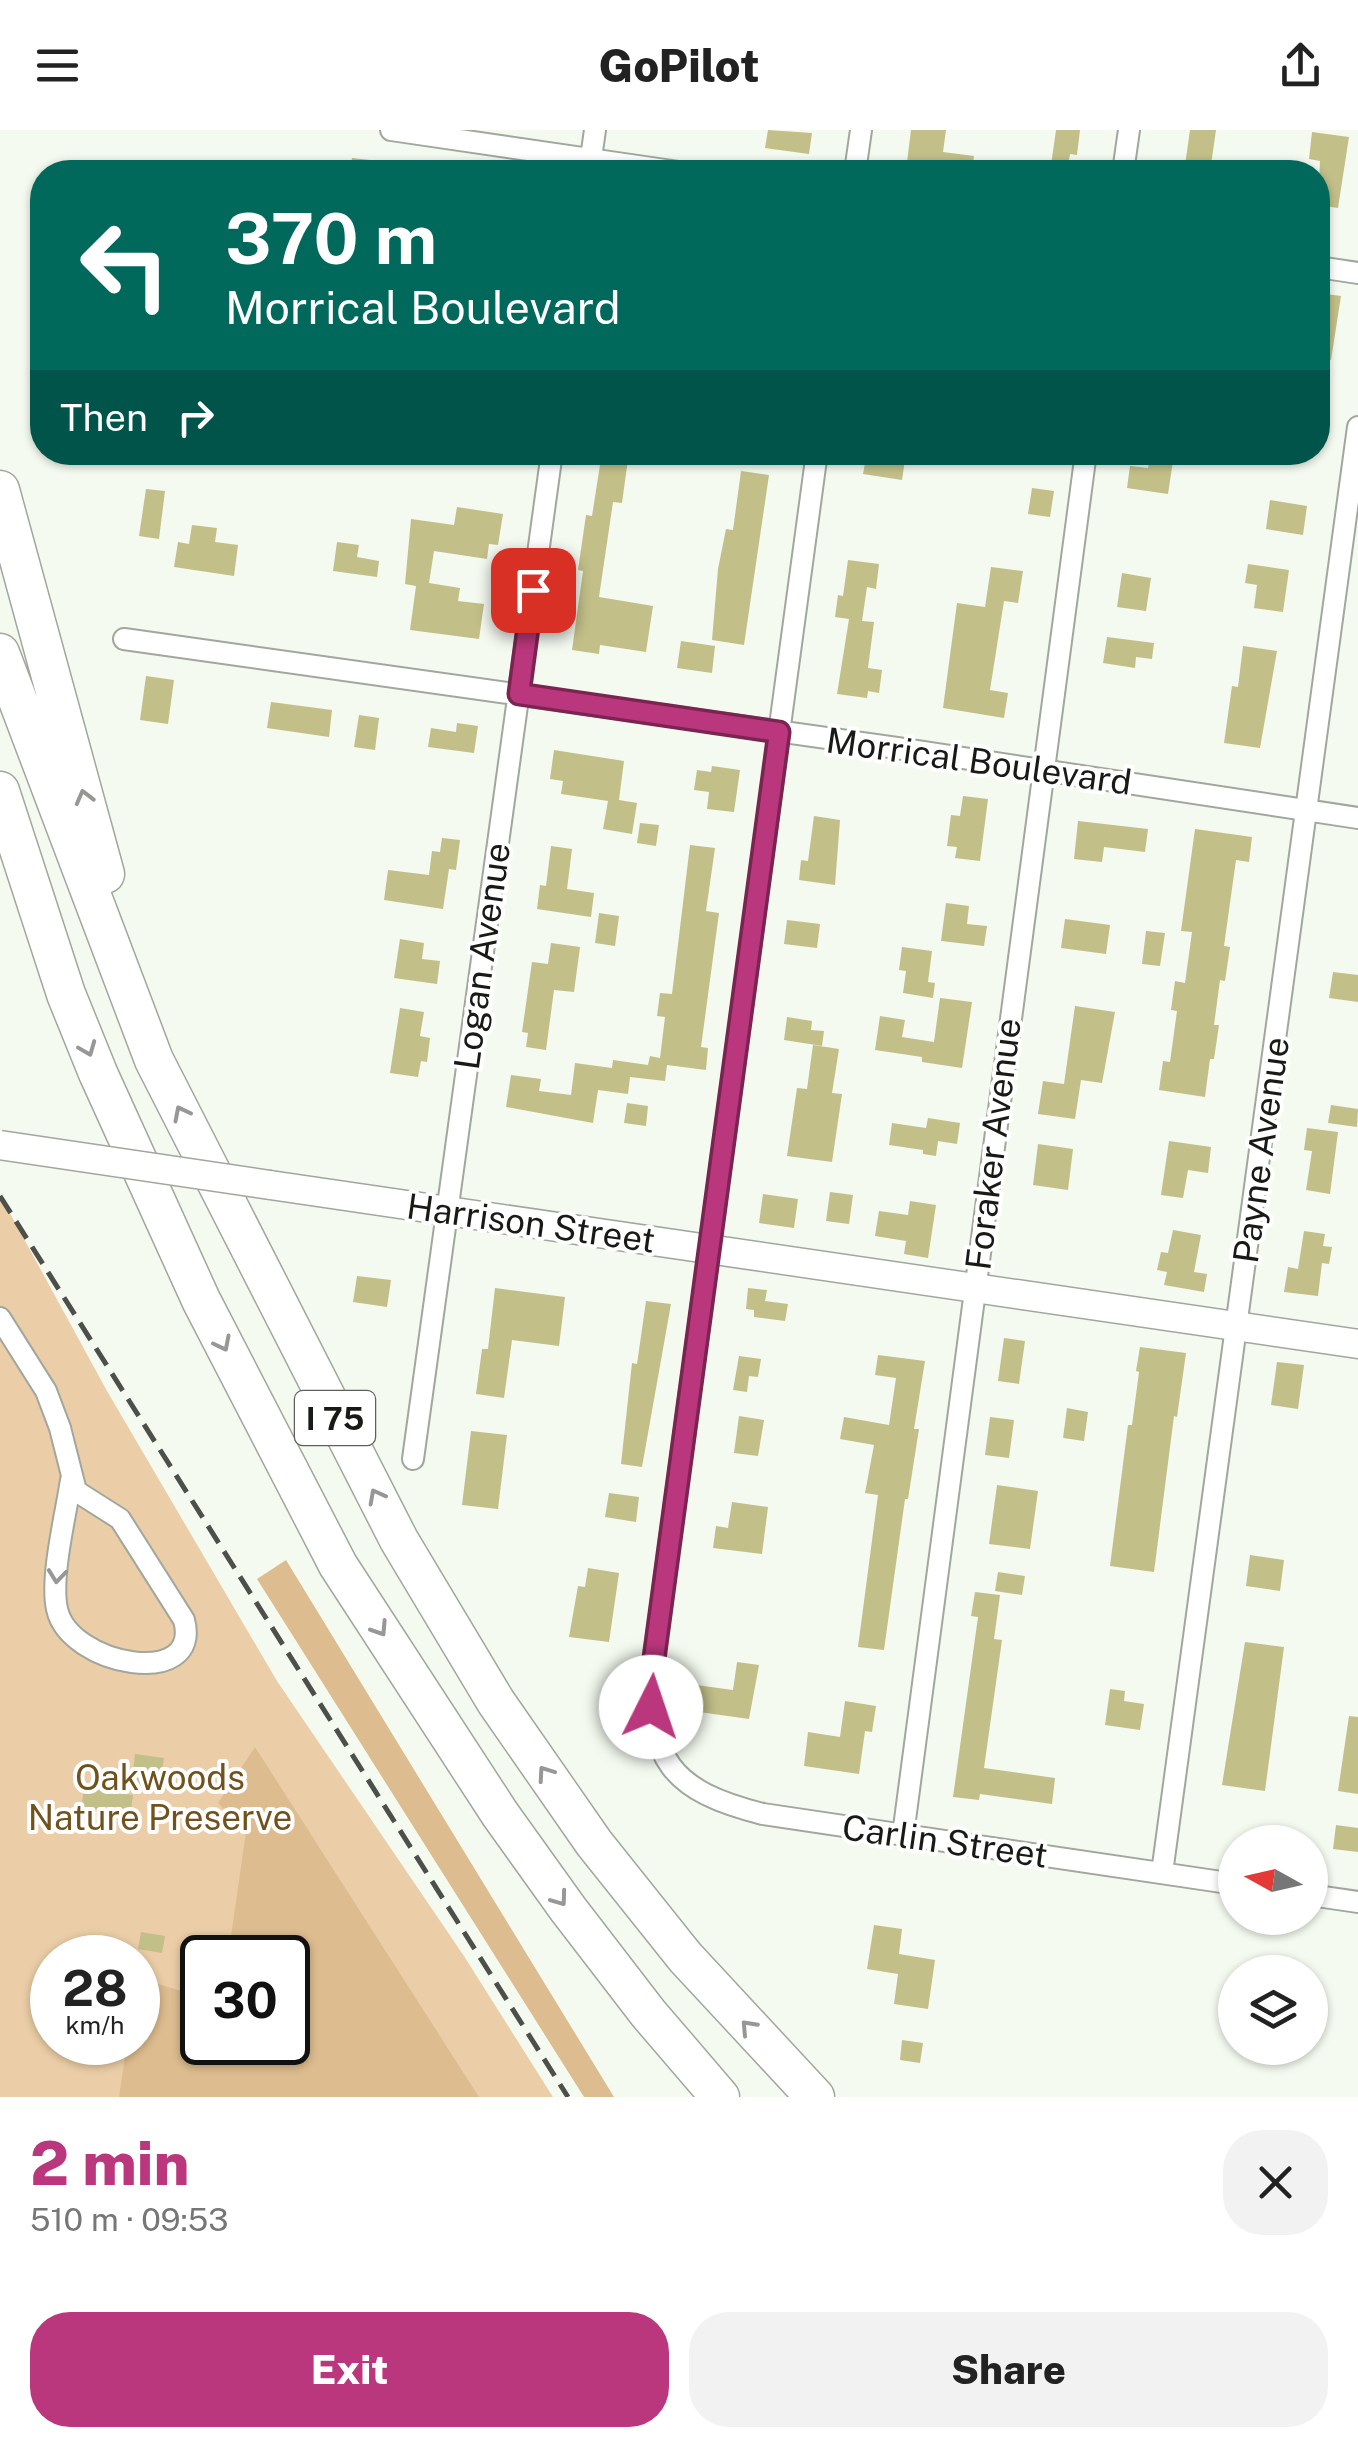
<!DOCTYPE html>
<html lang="en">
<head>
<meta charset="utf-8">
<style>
	:root { --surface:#fff; --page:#f2f2f2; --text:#222; --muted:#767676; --accent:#bb377d }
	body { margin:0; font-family:"Public Sans",sans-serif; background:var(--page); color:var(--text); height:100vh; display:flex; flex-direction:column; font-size:38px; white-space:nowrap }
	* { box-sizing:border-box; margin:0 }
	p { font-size:32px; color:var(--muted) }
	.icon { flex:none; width:55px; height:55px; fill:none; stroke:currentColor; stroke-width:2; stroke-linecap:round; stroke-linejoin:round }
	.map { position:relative; height:1967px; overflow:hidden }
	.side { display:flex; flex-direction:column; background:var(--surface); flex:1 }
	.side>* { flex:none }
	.guide { position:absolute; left:30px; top:30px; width:1300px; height:305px; border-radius:40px; box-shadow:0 2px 8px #0004; background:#00695c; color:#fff; overflow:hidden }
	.needle { width:65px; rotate:278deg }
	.tools { position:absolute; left:1218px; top:1695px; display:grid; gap:20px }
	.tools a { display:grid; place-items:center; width:110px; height:110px; border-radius:50%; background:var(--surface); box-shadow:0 2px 8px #0004; font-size:50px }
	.speed { position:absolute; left:30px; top:1805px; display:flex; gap:20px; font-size:50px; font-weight:700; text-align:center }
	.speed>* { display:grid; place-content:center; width:130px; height:130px; border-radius:50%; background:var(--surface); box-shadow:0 2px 8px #0004; line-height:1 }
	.speed small { font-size:25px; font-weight:400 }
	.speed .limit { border:5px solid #111; border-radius:15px; background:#fff; color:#111 }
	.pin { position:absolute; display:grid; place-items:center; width:85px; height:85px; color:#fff; margin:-42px; border-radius:20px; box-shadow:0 5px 15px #0006 }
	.me { position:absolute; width:110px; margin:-55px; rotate:4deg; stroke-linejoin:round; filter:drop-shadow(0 0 8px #0008) }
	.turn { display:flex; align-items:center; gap:35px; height:210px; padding:0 30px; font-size:45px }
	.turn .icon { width:130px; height:130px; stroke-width:2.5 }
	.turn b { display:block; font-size:70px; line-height:85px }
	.then { display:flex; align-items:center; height:95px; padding:0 30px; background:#0003; gap:20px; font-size:38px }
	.round { display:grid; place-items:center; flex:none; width:105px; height:105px; border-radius:40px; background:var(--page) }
	.head { display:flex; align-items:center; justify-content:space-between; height:170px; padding:0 30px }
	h1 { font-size:60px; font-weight:800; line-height:75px; color:var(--accent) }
	.cta { display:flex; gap:20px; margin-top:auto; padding:20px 30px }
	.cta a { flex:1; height:115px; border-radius:40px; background:var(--accent); color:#fff; font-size:40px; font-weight:800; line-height:115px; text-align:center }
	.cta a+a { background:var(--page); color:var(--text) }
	header { display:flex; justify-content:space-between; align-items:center; height:130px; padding:0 30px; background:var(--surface); font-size:45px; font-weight:800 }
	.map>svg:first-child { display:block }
	.green { fill:#ebcea7; fill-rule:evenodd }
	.forest { fill:#ddbc8f }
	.building { fill:#c3bf89 }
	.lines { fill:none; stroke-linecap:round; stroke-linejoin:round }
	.minor-casing { stroke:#a1a79d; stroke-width:24 }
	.tertiary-casing { stroke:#a1a79d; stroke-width:31 }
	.motorway-casing { stroke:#a1a79d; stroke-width:41 }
	.minor { stroke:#fff; stroke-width:20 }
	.tertiary { stroke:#fff; stroke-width:28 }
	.motorway { stroke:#fff; stroke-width:38 }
	.rail { stroke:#4d504a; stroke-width:5; stroke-dasharray:20 10; stroke-linecap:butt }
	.tertiary-bridge-casing { stroke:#a1a79d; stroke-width:31; stroke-linecap:butt }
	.tertiary-bridge { stroke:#fff; stroke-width:28 }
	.oneway { stroke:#979896 }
	.route-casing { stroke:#7a2451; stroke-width:25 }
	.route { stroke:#bb377d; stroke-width:18 }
	.labels { text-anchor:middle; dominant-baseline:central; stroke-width:8; stroke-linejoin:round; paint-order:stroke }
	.shield { fill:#fff; stroke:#5d5f5c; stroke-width:2.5 }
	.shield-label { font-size:32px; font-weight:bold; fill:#181a16 }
	.street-label { font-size:35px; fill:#181a16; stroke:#fff }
	.park-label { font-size:35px; fill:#71511c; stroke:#fff }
</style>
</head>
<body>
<header><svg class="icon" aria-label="menu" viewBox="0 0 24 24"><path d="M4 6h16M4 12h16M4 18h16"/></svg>GoPilot<svg class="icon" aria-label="share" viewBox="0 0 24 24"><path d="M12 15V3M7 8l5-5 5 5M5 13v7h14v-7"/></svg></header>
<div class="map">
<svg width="1358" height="1967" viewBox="0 0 1358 1967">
	<rect width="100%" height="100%" fill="#f4faf0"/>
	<path class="green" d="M0,1065L107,1261L277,1551L464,1826L553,1967H0ZM52,1828H138V1912H52ZM202,1828H288V1912H202Z"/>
	<path class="forest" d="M286,1430L614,1967H584L257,1449Z
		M255,1617L479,1967H119L127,1913L138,1912V1848L202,1867V1912H288V1828L228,1827L246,1702L218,1673Z"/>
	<path class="building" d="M768,0L812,3L809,24L765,18Z
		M911,0H946L943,22L974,26L972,42L906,40Z
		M1056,0H1080L1077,25L1070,24L1067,42H1050Z
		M1190,0H1216L1210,42H1184Z
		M1312,2L1349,7L1338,78L1318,75L1320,31L1309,29Z
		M352,28L397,33L396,42H350Z
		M1318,163L1341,166L1331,230L1318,228Z
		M602,322H629L622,373L613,372L599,467L653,476L646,522L600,515L599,524L572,520L583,441L578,440L586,385L592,386Z
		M867,322H894L893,328L905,330L902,350L863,344Z
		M1151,322L1174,324L1168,364L1127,358L1130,336L1148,338Z
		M741,341L769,345L744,515L712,510L718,439L726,399L733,400Z
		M1032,358L1054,361L1050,387L1028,384Z
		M146,359L165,361L159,409L139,406Z
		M1270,370L1307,376L1303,405L1266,399Z
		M457,377L503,384L498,415L489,414L487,429L434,421L429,453L460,458L458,471L484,474L479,509L410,500L416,456L405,454L411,389L454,395Z
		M192,395L217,398L215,412L238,415L234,446L174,437L178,412L189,414Z
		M337,412L359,415L357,427L379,431L377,447L333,441Z
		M848,430L879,434L876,459L867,457L862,491L874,492L868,538L882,540L879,563L868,561L867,568L837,564L849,489L835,487L838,465L843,466Z
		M1248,434L1289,440L1283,482L1254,478L1257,455L1245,453Z
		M991,437L1023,441L1018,473L1004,471L990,560L1008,563L1004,588L943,578L957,473L985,477Z
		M1122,443L1151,448L1146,481L1117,477Z
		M1107,507L1154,513L1152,529L1136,527L1135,538L1103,533Z
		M681,511L715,516L712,543L677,538Z
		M1243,516L1277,521L1260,618L1224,613L1232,556L1238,557Z
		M146,546L174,550L168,594L140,590Z
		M271,572L332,580L329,607L267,598Z
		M359,585L379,588L375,620L354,617Z
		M457,593L478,596L474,623L428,617L431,598L456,602Z
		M554,620L624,631L619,670L637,673L632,704L603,699L608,671L561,664L563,651L550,649Z
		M712,636L740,640L734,682L707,679L709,662L694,660L697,640L711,642Z
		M963,666L988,669L980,731L955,728L957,717L947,716L951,685L960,686Z
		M814,686L840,690L835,755L799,750L801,730L808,731Z
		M1078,691L1148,699L1145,722L1104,717L1102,732L1074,729Z
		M640,693L659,695L656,716L637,713Z
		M1195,699L1252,707L1249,732L1236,730L1224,816L1230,817L1225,851L1220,850L1214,895H1219L1214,929H1210L1205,967L1159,960L1163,931L1170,932L1177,881L1171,880L1175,851L1185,853L1192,802L1181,801Z
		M442,708L460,710L456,740L449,739L443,779L384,770L388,740L429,745L432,721L440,722Z
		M690,715L715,718L706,781L719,783L701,917L708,918L706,940L667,935L665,951L630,947L628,964L598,960L593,993L506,977L511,945L541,949L539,961L571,965L575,933L612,938L613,930L648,935L650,926L660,928L665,887L657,886L660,863L672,864Z
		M551,716L572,719L567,759L594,763L591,787L537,779L540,755L546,756Z
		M946,773L969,776L967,794L987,796L984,816L941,811Z
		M599,783L619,786L615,816L595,813Z
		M1065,789L1110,795L1106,824L1061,818Z
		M787,790L820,794L817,818L784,814Z
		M1146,801L1165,803L1160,836L1142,834Z
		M400,809L424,813L422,829L440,831L437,854L394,848Z
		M551,813L580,817L574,862L554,860L546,920L526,917L528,903L522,902L532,832L548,834Z
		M902,817L932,821L928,852L935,853L933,868L903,863L906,841L899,840Z
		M1333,842L1358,845V872L1329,868Z
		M940,868L972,872L962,938L922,932V927L875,920L880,886L905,890L902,907L934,912Z
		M1075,876L1115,882L1102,953L1081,950L1075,989L1038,984L1043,951L1064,954Z
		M400,878L424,882L420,906L430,908L427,932L421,931L418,947L390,943Z
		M787,887L812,891L811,900L824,901L822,916L784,910Z
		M813,915L839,919L832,963L842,964L832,1032L787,1026L797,958L807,959Z
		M627,973L648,976L646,996L624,993Z
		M1331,975L1358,979L1357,997L1328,993Z
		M928,988L960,993L957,1014L938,1011L936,1026L923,1024V1020L889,1015L892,993L926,998Z
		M1307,998L1338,1002L1330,1064L1306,1060L1312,1021L1304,1020Z
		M1169,1011L1211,1017L1208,1043L1188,1040L1183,1068L1161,1065Z
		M1038,1014L1073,1019L1068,1060L1033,1055Z
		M830,1062L853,1065L849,1094L826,1091Z
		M763,1064L798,1069L794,1098L759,1093Z
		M910,1071L936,1075L928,1128L904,1124L906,1111L875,1106L879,1081L908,1085Z
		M1173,1100L1201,1105L1194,1142L1207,1144L1204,1162L1164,1155L1167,1142L1157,1140L1161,1122L1168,1123Z
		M1304,1101L1325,1104L1323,1116L1332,1117L1329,1134L1322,1133L1318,1166L1284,1162L1288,1137L1298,1139Z
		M357,1146L391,1150L387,1177L353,1172Z
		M495,1158L565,1167L559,1216L512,1210L504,1268L476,1264L482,1219H488Z
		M748,1158L767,1160L765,1171L788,1174L785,1191L754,1187V1180L746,1179Z
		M646,1171L671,1174L642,1337L621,1334L632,1233L637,1234Z
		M1004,1208L1025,1211L1019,1254L998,1251Z
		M1140,1217L1186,1223L1177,1287L1174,1286L1154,1442L1110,1436L1128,1295H1132L1139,1242L1136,1241Z
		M878,1225L925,1231L914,1299H919L908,1369H905L884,1520L858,1517L878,1365L865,1363L874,1315L840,1309L844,1287L889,1295L896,1248L875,1245Z
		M739,1226L761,1229L758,1247L749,1246L747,1262L733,1260Z
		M1277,1232L1304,1235L1298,1279L1271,1275Z
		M1067,1278L1088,1282L1084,1311L1063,1308Z
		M739,1286L764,1290L758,1326L734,1323Z
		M990,1287L1014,1290L1009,1328L985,1325Z
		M471,1301L507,1305L498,1379L462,1375Z
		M997,1355L1038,1361L1030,1419L989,1414Z
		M609,1363L639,1367L636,1392L605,1387Z
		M732,1372L768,1377L762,1424L713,1418L716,1396L728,1398Z
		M1250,1425L1284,1430L1280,1461L1246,1456Z
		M588,1438L619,1443L609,1512L569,1507L578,1456L585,1457Z
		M998,1442L1025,1446L1022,1465L995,1461Z
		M975,1462L1000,1465L994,1509L1002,1510L984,1638L1055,1648L1052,1674L980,1664L979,1670L953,1667L978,1487L971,1486Z
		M1245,1512L1284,1517L1265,1661L1222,1655Z
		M737,1532L759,1535L749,1589L692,1581L696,1555L733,1560Z
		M1110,1559L1125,1561L1124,1571L1144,1574L1140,1600L1105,1595Z
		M845,1571L876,1576L872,1602L865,1601L859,1644L804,1636L808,1602L840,1607Z
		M1349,1586L1358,1587V1664L1338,1661Z
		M135,1624L164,1628L159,1663L131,1659Z
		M84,1658L133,1665L130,1687L81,1680Z
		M1336,1695L1358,1698V1722L1333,1719Z
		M874,1795L902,1799L899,1824L935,1830L928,1879L894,1874L898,1844L867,1839Z
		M141,1802L165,1806L162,1823L138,1819Z
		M902,1910L923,1913L920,1933L900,1930Z"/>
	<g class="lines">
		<g class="minor-casing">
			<path id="minor" d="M391,0L679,42
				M589,42L595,0
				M855,42L861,0
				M1123,42L1129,0
				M1318,137L1358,143
				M817,322L653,1535C647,1630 671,1661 763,1684L1235,1754
				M124,509L897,618L1358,688
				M0,1188L46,1261L60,1298L76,1361L120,1389L184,1490C203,1560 69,1536 57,1479C50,1447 66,1384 71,1350
				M413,1329L552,322
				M903,1705L1086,322
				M1162,1743L1358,297
				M1310,1765L1358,1772"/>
		</g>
		<g class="tertiary-casing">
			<path id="tertiary" d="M270,1055L1358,1214"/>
		</g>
		<g class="motorway-casing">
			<path id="motorway" d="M0,360L105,744
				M0,523L154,930L399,1410L496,1572L594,1713L685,1827L815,1967
				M0,661L66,864L98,943L201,1170L338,1435L500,1684L568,1779L648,1883L720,1967"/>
		</g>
		<use href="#minor" class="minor"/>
		<use href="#tertiary" class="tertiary"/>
		<use href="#motorway" class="motorway"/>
		<path class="rail" d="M0,1066L568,1967"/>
		<g class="tertiary-bridge-casing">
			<path id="tertiary-bridge" d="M0,1015L270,1055"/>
		</g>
		<use href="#tertiary-bridge" class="tertiary-bridge"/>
	</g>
	<defs><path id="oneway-chevron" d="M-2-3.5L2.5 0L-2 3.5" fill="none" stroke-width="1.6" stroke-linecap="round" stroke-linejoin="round" transform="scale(2.5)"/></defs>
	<g class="oneway">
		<use href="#oneway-chevron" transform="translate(84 667) rotate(-105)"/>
		<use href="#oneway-chevron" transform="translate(88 919) rotate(68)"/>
		<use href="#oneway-chevron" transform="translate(181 983) rotate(-117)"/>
		<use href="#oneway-chevron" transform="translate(223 1214) rotate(63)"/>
		<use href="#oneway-chevron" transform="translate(376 1366) rotate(-118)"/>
		<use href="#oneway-chevron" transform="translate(57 1446) rotate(96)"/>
		<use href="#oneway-chevron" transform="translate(380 1499) rotate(57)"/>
		<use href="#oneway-chevron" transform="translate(545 1643) rotate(-125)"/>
		<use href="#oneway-chevron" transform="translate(560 1769) rotate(54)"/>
		<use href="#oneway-chevron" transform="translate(748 1897) rotate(-133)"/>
	</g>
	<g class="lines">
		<g class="route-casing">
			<path id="route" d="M533,460L519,564L779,602L653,1536L651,1577"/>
		</g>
		<use href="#route" class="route"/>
	</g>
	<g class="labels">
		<rect class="shield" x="295" y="1261" width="80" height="54" rx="8"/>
		<g class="shield-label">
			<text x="335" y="1288">I 75</text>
		</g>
		<g class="street-label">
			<text transform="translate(979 631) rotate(8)">Morrical Boulevard</text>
			<text transform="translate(482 826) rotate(-82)">Logan Avenue</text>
			<text transform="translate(993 1014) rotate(-83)">Foraker Avenue</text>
			<text transform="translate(1261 1020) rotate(-82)">Payne Avenue</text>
			<text transform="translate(531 1093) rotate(8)">Harrison Street</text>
			<text transform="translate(945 1711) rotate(8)">Carlin Street</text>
		</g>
		<g class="park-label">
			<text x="160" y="1647">Oakwoods<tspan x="160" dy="40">Nature Preserve</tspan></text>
		</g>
	</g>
</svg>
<div class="tools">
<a><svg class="needle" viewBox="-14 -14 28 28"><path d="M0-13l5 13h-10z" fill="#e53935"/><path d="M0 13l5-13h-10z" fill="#767676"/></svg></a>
<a><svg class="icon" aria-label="layers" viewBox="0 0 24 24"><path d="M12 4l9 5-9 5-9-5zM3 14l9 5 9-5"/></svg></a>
</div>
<div class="speed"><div>28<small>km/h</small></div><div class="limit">30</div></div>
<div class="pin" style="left:533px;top:460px;background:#d93025"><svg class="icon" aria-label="arrive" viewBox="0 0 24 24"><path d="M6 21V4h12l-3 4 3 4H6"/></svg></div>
<svg class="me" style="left:651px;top:1577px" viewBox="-20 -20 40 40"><circle r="19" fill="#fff"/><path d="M0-13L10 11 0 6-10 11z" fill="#bb377d"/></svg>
<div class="guide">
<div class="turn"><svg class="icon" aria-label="left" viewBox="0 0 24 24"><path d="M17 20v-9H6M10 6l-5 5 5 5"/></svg><div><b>370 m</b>Morrical Boulevard</div></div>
<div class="then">Then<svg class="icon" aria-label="right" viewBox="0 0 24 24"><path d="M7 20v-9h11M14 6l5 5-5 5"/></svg></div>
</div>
</div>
<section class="side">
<div class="head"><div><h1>2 min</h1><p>510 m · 09:53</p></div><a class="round"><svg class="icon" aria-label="close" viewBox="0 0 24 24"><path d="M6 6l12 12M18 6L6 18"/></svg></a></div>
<div class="cta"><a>Exit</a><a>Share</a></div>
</section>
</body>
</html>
